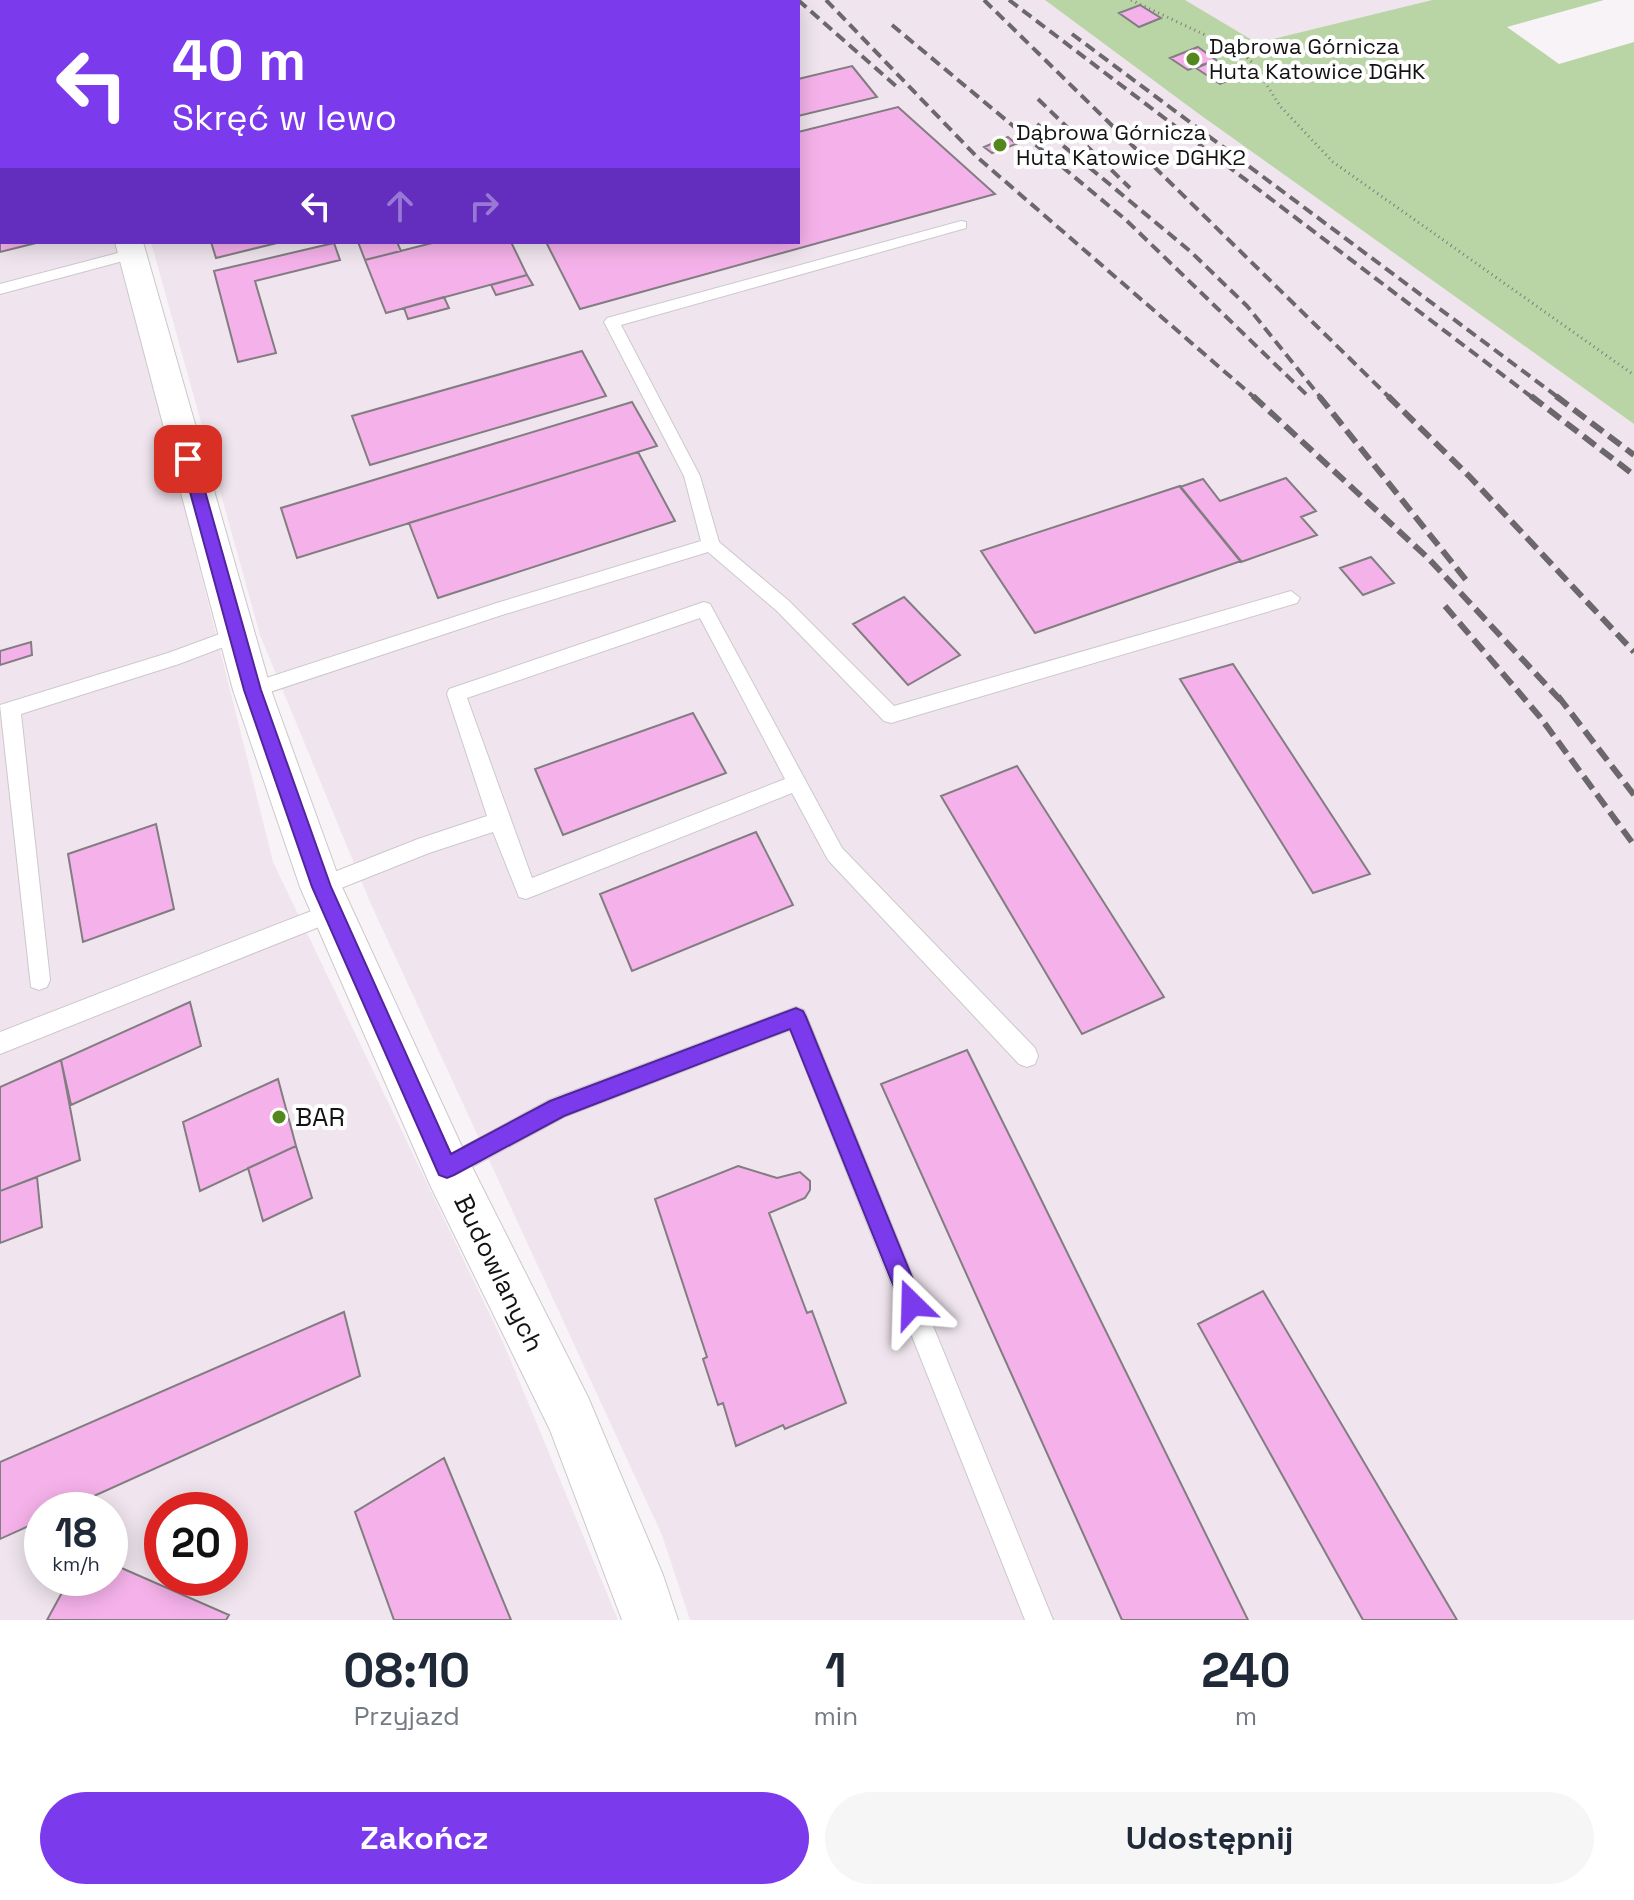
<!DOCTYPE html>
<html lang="pl">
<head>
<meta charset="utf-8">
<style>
	:root { --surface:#fff; --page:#f6f6f7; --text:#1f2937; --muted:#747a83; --accent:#7c3aed }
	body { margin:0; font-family:"Space Grotesk",sans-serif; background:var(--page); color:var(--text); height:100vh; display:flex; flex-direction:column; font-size:30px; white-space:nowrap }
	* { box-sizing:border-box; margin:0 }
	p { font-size:26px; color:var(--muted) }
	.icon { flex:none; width:44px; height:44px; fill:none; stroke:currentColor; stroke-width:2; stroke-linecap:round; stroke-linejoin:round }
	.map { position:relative; height:1620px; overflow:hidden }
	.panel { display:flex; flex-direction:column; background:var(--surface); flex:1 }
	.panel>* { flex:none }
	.top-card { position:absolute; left:0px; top:0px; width:800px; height:244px; box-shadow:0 4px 20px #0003; background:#7c3aed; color:#fff; overflow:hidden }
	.speed { position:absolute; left:24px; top:1492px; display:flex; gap:16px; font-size:40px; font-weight:700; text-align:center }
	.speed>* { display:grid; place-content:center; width:104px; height:104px; border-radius:50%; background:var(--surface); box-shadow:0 4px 20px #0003; line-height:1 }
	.speed small { font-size:20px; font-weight:400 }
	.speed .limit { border:12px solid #d22; background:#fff; color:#111 }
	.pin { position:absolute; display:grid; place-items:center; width:68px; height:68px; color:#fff; margin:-34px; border-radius:16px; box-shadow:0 4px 12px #0006 }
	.me { position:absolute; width:88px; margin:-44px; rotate:338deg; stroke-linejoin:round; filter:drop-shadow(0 0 6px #0008) }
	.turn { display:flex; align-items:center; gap:28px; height:168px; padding:0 40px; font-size:36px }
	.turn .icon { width:104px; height:104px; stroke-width:2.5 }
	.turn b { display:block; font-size:56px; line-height:68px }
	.lanes { display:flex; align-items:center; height:76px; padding:0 40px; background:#0003; justify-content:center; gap:40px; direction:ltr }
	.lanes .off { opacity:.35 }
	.eta { display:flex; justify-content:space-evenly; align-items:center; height:136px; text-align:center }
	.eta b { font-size:48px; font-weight:700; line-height:56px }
	.cta { display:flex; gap:16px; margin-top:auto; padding:16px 40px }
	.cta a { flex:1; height:92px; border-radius:48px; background:var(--accent); color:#fff; font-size:32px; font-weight:700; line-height:92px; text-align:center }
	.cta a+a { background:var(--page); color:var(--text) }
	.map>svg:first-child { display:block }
	.built { fill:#f0e5ee; fill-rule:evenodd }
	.green { fill:#b9d5a5 }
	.building { fill:#f5b2ea; stroke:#817d80; stroke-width:2 }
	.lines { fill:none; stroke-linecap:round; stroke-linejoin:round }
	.service-casing { stroke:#ccc8cb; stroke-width:2 }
	.minor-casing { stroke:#ccc8cb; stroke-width:2 }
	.path { stroke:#7e7b7d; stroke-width:3; stroke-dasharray:1 4; stroke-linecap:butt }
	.service { fill:#fff; fill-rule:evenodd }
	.minor { fill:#fff; fill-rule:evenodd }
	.rail-far1 { stroke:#6b676a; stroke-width:4; stroke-dasharray:11 6; stroke-linecap:butt }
	.rail { stroke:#6b676a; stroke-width:6; stroke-dasharray:15 7; stroke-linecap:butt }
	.route { fill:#7c3aed; stroke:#51269a; stroke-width:2 }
	.poi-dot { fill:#54871d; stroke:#fff; stroke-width:3 }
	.labels { text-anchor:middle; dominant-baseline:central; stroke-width:8; stroke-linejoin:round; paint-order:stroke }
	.far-poi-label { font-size:22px; fill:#141213; stroke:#fff; text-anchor:start }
	.poi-label { font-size:26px; fill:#141213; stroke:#fff; text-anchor:start }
	.street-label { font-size:26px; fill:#141213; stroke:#fff }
</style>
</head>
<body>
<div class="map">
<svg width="1634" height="1620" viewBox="0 0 1634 1620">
	<rect width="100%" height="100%" fill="#f8f3f7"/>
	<path class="built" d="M0,0L59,2H2V242H118L273,862L503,1342L618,1620H0ZM42,1510H110V1578H42ZM162,1510H230V1578H162Z
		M106,0H1432L1258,43L1501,327L1634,424V1620H690L662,1535L370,902L260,635L151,242H798V2Z"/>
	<path class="green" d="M1045,0H1185L1257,43L1432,0H1604L1507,27L1559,64L1634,42V424L1199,114Z"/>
	<path class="building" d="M259,0H465L467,2H260Z
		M1140,5L1161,18L1139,27L1119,13Z
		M0,32L2,242H40L0,252Z
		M1198,47L1216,60L1188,70L1170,58Z
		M1216,60L1240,76L1220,84L1196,68Z
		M852,66L877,97L798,116V79Z
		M898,107L995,194L580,309L546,242H798V132Z
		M1008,137L1016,144L992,153L984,147Z
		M211,242H281L216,258Z
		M358,242H397L401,251L365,260Z
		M436,242H511L527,275L386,313L365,260Z
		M334,243L340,260L255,281L276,353L238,362L214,271Z
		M527,275L533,285L496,295L491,285Z
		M444,297L449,308L408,319L404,308Z
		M582,351L606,396L370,465L352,416Z
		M632,402L657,446L297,558L281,508Z
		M638,452L675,521L438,598L409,523Z
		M1286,478L1316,511L1301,517L1317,535L1241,562L1180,487L1203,479L1220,501Z
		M1180,486L1241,561L1035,633L981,551Z
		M1371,557L1394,583L1363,595L1340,568Z
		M904,597L960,655L908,685L853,624Z
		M31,642L32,655L0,665V651Z
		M1233,664L1370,874L1313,893L1180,679Z
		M693,713L726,773L563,835L535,769Z
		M1017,766L1164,997L1082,1034L941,796Z
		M156,824L174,909L83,942L68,854Z
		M756,832L793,905L632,971L600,894Z
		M190,1002L201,1046L71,1105L61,1060Z
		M967,1050L1031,1179L1248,1620H1122L881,1084Z
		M61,1060L80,1160L0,1191V1087Z
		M278,1079L296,1146L200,1191L183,1122Z
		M296,1146L312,1198L263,1221L248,1168Z
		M738,1166L777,1178L800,1172L810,1181V1190L805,1198L769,1213L807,1313L812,1311L846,1403L785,1429L783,1425L736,1446L723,1403L718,1405L703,1359L707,1357L655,1199Z
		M37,1177L42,1227L0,1243V1191Z
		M1263,1291L1457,1620H1363L1198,1324Z
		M344,1312L360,1376L63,1510H42V1520L0,1539V1462Z
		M444,1458L511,1620H394L355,1512Z
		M110,1563L229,1615L226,1620H47L70,1578H110Z"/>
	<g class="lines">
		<g class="service-casing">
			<path id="service" d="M22,0H44L21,2Z
				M148,0H169L147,2Z
				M222,0H234L235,2H223Z
				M0,3H2V11H0Z
				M961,221L966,222V228L621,325L700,476L719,542L789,601L894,706L1291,591L1300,598L1297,603L891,723L884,721L777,611L708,552L502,615L252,698L245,695L243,690L245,685L500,602L701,541L684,476L604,322L607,318Z
				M133,249L140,254L138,257L0,294V284Z
				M704,602L710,604L842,848L1035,1048L1038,1056L1035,1064L1027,1067L1019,1064L828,860L792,793L526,899L519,897L493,832L429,853L321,896L314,894L311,887L314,880L418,839L487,816L447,694L449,689ZM700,618L785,779L532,878L467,698Z
				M236,628L242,630L245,635L242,640L179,664L21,714L50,980L47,987L39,990L31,987L0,705L168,653Z
				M332,903L339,905L343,912L339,919L0,1054V1032Z
				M796,1007L804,1010L807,1017L1053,1620H1025L790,1030L564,1117L455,1176L447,1180L439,1176L435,1168L439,1160L549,1100Z"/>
		</g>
		<g class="minor-casing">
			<path id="minor" d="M55,0H79L80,2H56Z
				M115,242H143L271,690L342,887L464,1151L588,1397L663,1575L678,1620H622L550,1430L430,1185L300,887L233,690Z"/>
		</g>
		<path class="path" d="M1131,0L1239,51L1253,63L1280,106L1333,162L1634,375"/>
		<use href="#service" class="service"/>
		<use href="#minor" class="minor"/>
		<path class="rail-far1" d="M798,0L897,87
			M826,0L977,157L1255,398
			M984,0L1390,398
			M1009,0L1533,398
			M892,25L1126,220L1310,398
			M1072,34L1559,398
			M1038,99L1130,188
			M1037,124L1190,251L1247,306L1321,398"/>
		<path class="rail" d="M1253,396L1428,558L1565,705
			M1319,396L1466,580
			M1388,396L1469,476L1634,652
			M1531,396L1634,475
			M1556,396L1634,455
			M1445,606L1540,717L1634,845
			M1558,696L1634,795"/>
	</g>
	<path class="route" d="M188,453L196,459L261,690L331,887L451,1154L550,1101L796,1008L803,1011L806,1017L923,1304L920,1312L912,1316L904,1312L790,1029L564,1116L454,1175L447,1178L439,1175L312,887L244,690L181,459Z"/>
	<g class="poi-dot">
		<circle cx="1193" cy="59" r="8"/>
		<circle cx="1000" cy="145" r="8"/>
		<circle cx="279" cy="1117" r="8"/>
	</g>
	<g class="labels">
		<g class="far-poi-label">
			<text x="1209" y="46">Dąbrowa Górnicza<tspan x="1209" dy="25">Huta Katowice DGHK</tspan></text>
			<text x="1016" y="132">Dąbrowa Górnicza<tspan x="1016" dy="25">Huta Katowice DGHK2</tspan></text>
		</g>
		<g class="poi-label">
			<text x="295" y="1117">BAR</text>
		</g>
		<g class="street-label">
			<text transform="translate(499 1273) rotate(64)">Budowlanych</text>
		</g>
	</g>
</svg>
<div class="speed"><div>18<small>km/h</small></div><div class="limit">20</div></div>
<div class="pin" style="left:188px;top:459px;background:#d93025"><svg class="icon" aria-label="arrive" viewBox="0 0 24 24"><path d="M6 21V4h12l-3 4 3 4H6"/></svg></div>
<svg class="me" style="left:912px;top:1304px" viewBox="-20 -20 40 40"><path d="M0-17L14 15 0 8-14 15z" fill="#7c3aed" stroke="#fff" stroke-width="4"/></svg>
<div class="top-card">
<div class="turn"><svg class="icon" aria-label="left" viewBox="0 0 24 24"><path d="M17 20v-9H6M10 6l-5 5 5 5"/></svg><div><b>40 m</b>Skręć w lewo</div></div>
<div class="lanes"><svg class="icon" aria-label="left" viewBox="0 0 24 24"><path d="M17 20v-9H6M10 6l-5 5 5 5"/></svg><svg class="icon off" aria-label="ahead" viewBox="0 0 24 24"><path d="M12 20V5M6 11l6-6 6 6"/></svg><svg class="icon off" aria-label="right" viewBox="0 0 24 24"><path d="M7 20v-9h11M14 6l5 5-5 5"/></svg></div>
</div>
</div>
<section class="panel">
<div class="eta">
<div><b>08:10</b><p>Przyjazd</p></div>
<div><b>1</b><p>min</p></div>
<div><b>240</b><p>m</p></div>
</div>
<div class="cta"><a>Zakończ</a><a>Udostępnij</a></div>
</section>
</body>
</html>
